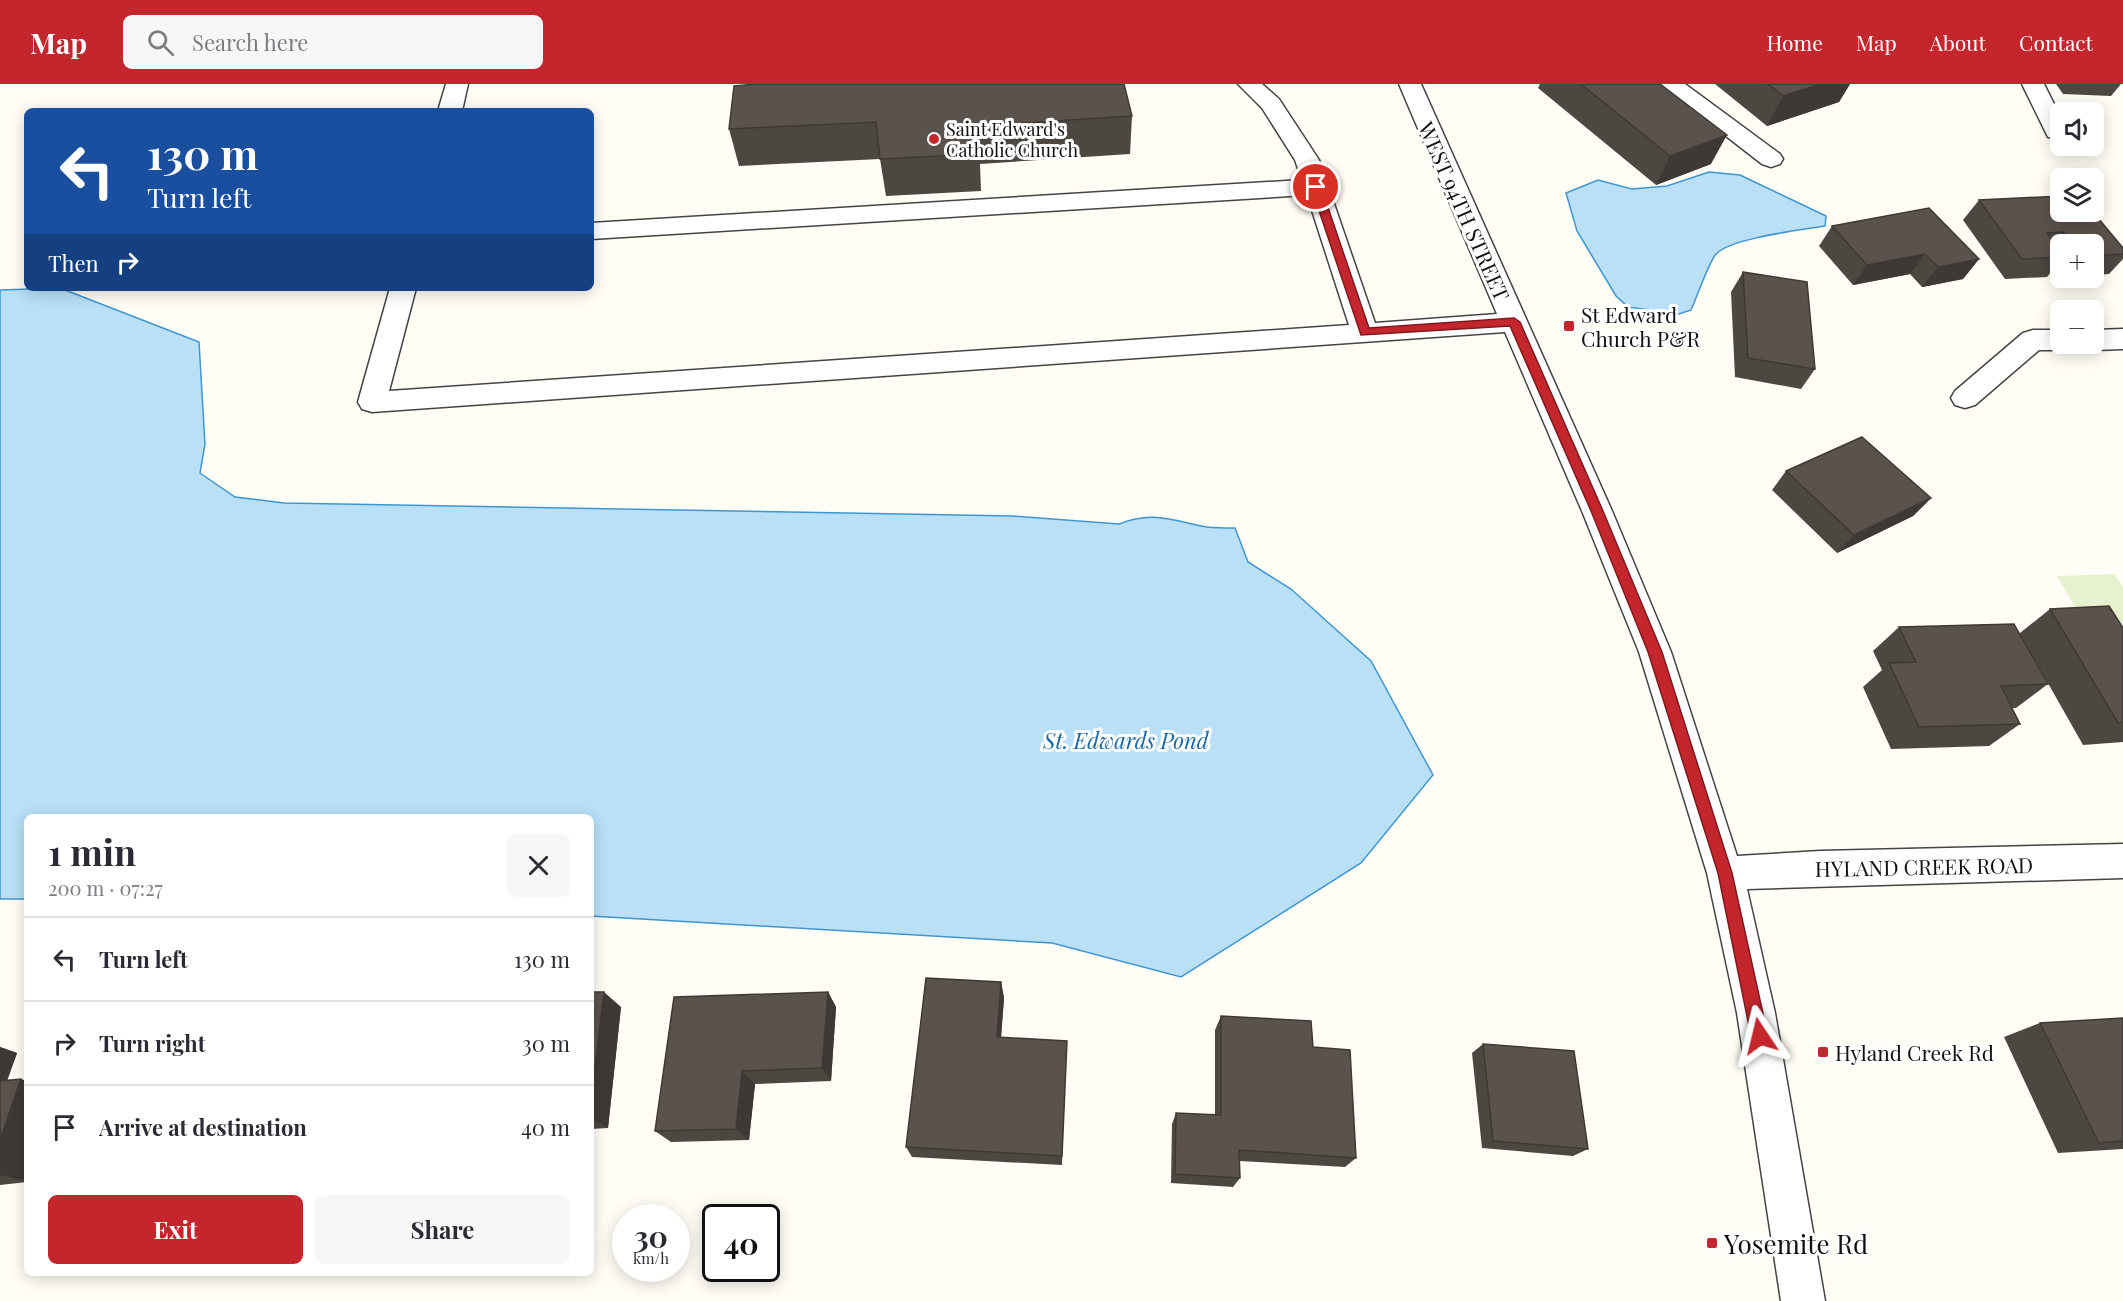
<!DOCTYPE html>
<html lang="en">
<head>
<meta charset="utf-8">
<style>
	:root { --surface:#fff; --page:#f7f7f7; --text:#2b2b33; --muted:#7c7c81; --line:#e1e1e2; --accent:#c4262e }
	body { margin:0; font-family:"Playfair Display",serif; background:var(--page); color:var(--text); height:100vh; display:flex; flex-direction:column; font-size:22px; white-space:nowrap }
	* { box-sizing:border-box; margin:0 }
	p { font-size:20px; color:var(--muted) }
	.icon { flex:none; width:33px; height:33px; fill:none; stroke:currentColor; stroke-width:2; stroke-linecap:round; stroke-linejoin:round }
	.map { position:relative; flex:1; overflow:hidden }
	.drawer { position:absolute; left:24px; top:730px; width:570px; height:462px; display:flex; flex-direction:column; background:var(--surface); border-radius:9px; box-shadow:0 3px 15px #0003 }
	.drawer>* { flex:none }
	.hud { position:absolute; left:24px; top:24px; width:570px; height:183px; border-radius:9px; box-shadow:0 3px 15px #0003; background:#1a4fa0; color:#fff; overflow:hidden }
	.tools { position:absolute; left:2050px; top:18px; display:grid; gap:12px }
	.tools a { display:grid; place-items:center; width:54px; height:54px; border-radius:9px; background:var(--surface); box-shadow:0 3px 15px #0003; font-size:30px }
	.speed { position:absolute; left:612px; top:1120px; display:flex; gap:12px; font-size:30px; font-weight:700; text-align:center }
	.speed>* { display:grid; place-content:center; width:78px; height:78px; border-radius:50%; background:var(--surface); box-shadow:0 3px 15px #0003; line-height:1 }
	.speed small { font-size:15px; font-weight:400 }
	.speed .limit { border:3px solid #111; border-radius:9px; background:#fff; color:#111 }
	.pin { position:absolute; display:grid; place-items:center; width:51px; height:51px; color:#fff; margin:-26px; border:3px solid #fff; border-radius:50%; box-shadow:0 2px 6px #0007 }
	.me { position:absolute; width:66px; margin:-33px; rotate:350deg; stroke-linejoin:round; filter:drop-shadow(0 0 4px #0008) }
	.turn { display:flex; align-items:center; gap:21px; height:126px; padding:0 24px; font-size:27px }
	.turn .icon { width:78px; height:78px; stroke-width:2.5 }
	.turn b { display:block; font-size:42px; line-height:51px }
	.then { display:flex; align-items:center; height:57px; padding:0 24px; background:#0003; gap:12px; font-size:22px }
	.round { display:grid; place-items:center; flex:none; width:63px; height:63px; border-radius:9px; background:var(--page) }
	.overview { display:flex; align-items:center; justify-content:space-between; height:102px; padding:0 24px }
	h1 { font-size:36px; font-weight:700; line-height:45px }
	.primary-button { display:flex; gap:12px; margin-top:auto; padding:12px 24px }
	.primary-button a { flex:1; height:69px; border-radius:9px; background:var(--accent); color:#fff; font-size:24px; font-weight:700; line-height:69px; text-align:center }
	.primary-button a+a { background:var(--page); color:var(--text) }
	ul { padding:0; list-style:none }
	li { display:flex; align-items:center; gap:18px; height:84px; padding:0 24px; border-top:2px solid var(--line) }
	li div { flex:1 }
	li b { display:block; font-size:22px }
	li em { font-style:normal }
	header { display:flex; align-items:center; gap:36px; box-sizing:border-box; height:84px; padding:0 30px; background:var(--accent); color:#fff }
	header strong { font-size:28px }
	nav { display:flex; gap:33px; margin-inline-start:auto; font-size:21px }
	.search { width:420px; height:54px; background:var(--page); display:flex; align-items:center; gap:15px; box-sizing:border-box; padding:0 21px; border-radius:9px; color:var(--muted); font-size:22px }
	.map>svg:first-child { display:block }
	.pitch { fill:#e6f2cf }
	.water { fill:#b9e0f7; stroke:#3f96cf; stroke-width:1.5 }
	.lines { fill:none; stroke-linecap:round; stroke-linejoin:round }
	.minor-casing { stroke:#444; stroke-width:3 }
	.minor { fill:#fff; fill-rule:evenodd }
	.wall { fill:#4d4742 }
	.shaded-wall { fill:#3f3936 }
	.building { fill:#5a524d; stroke:#3f3936; stroke-width:1.5 }
	.route { fill:#c4262e; stroke:#7f191e; stroke-width:1.5 }
	.poi-dot { fill:#c4262e; stroke:#fff; stroke-width:2 }
	.labels { text-anchor:middle; dominant-baseline:central; stroke-width:6; stroke-linejoin:round; paint-order:stroke }
	.far-poi-label { font-size:18px; fill:#111; stroke:#fff; text-anchor:start }
	.street-label { font-size:21px; fill:#111; stroke:#fff }
	.poi-label { font-size:21px; fill:#111; stroke:#fff; text-anchor:start }
	.water-label { font-size:22px; font-style:italic; fill:#1768a6; stroke:#fff }
	.near-poi-label { font-size:26px; fill:#111; stroke:#fff; text-anchor:start }
</style>
</head>
<body>
<header>
<strong>Map</strong>
<div class="search"><svg class="icon" aria-label="search" viewBox="0 0 24 24"><circle cx="10" cy="10" r="6"/><path d="M15 15l6 6"/></svg>Search here</div>
<nav><a>Home</a><a>Map</a><a>About</a><a>Contact</a></nav>
</header>
<div class="map">
<svg width="2123" height="1217" viewBox="0 0 2123 1217">
	<rect width="100%" height="100%" fill="#fffdf5"/>
	<path class="pitch" d="M2115,490L2123,504V540L2085,541L2057,492Z"/>
	<path class="water" d="M1709,88L1740,91L1826,132L1825,142C1801,146 1731,154 1716,170C1708,180 1697,213 1691,226L1679,230L1628,223L1616,212L1577,147L1566,109L1598,96L1632,105L1667,102Z
		M60,204L199,258L205,360L200,389L235,413L284,419L1013,432L1119,440C1153,426 1173,437 1207,443C1216,444 1226,444 1235,444L1248,478L1291,505L1371,577L1433,691L1361,779L1181,893L1052,859L591,832V734H27V815H0V206Z"/>
	<g class="lines">
		<g class="minor-casing">
			<path id="minor" d="M446,0H468L462,27H438Z
				M1238,0H1262L1279,15L1319,76L1375,239L1497,230L1399,0H1421L1612,427L1671,568L1737,772L1820,767L2123,760V794L1747,805L1775,929L1825,1217H1781L1737,929L1707,789L1639,568L1582,427L1505,248L372,328L362,325L358,318L390,204H416L389,307L1349,241L1307,111L591,155V139L1302,96L1295,76L1262,24Z
				M1659,0H1685L1780,70L1783,75L1780,80L1771,83L1762,80Z
				M2022,0H2044L2061,34V54L2048,53Z
				M2123,245V265L2094,266L2084,263L2083,260H2094V246Z
				M2033,246H2061V260H2072L2071,263L2061,266H2039L1975,321L1965,324L1955,321L1951,314L1955,307L2023,249Z"/>
		</g>
		<use href="#minor" class="minor"/>
	</g>
	<path class="wall" d="M756,0L1132,32L1130,70L980,80L981,107L886,112L880,75L739,82L729,45Z
		M1540,0H1660L1711,80L1656,101L1538,4Z
		M1715,0H1850L1839,18L1767,42Z
		M2056,0H2121L2111,12L2063,10Z
		M1979,116L2123,164V175L2109,190L2094,191V160H2061V189L2056,182L2047,193L2005,195L1963,136Z
		M1832,142L1979,175L1963,195L1922,203L1910,190L1853,201L1819,162Z
		M1743,188L1815,285L1801,305L1735,293L1731,208Z
		M1786,387L1931,414L1913,432L1837,469L1772,406Z
		M2050,525L2123,544V658L2083,661L2032,571L2048,600L2016,624H2012L2020,640L1989,662L1891,665L1863,603L1882,586L1873,567L1899,543L2020,549Z
		M1001,898L1004,914L1001,953L1066,971L1062,1081L912,1073L906,1063Z
		M591,908L621,923L608,1044L591,1045Z
		M828,908L836,923L831,997L755,1000L749,1056L671,1058L655,1047Z
		M1221,932L1313,963L1356,1074L1345,1083L1239,1077L1240,1094L1233,1103L1171,1099L1172,1040L1176,1029L1215,1031V946Z
		M2123,934V1065L2058,1069L2004,953L2040,939Z
		M1483,960L1588,1065L1573,1072L1482,1064L1472,969Z
		M0,963L17,969L7,996L27,997V1098L0,1101Z"/>
	<path class="shaded-wall" d="M1821,0H1850L1839,18L1767,42L1783,12Z
		M1727,51L1711,80L1656,101L1670,72Z
		M1925,170L1910,190L1853,201L1867,181Z
		M1979,175L1963,195L1922,203L1938,183Z
		M1931,414L1913,432L1837,469L1854,451Z
		M1001,898L1004,914L1000,967L997,953Z
		M604,908L621,923L608,1044L591,1033V1018Z
		M828,908L836,923L831,997L822,984Z
		M0,963L17,969L1,1014L0,1013Z
		M742,987L755,1000L749,1056L736,1045Z
		M21,995L27,997V1097L0,1091V1056Z"/>
	<path class="building" d="M756,0H1124L1132,32L978,42L979,70L880,75L876,38L729,45L734,2Z
		M1581,0H1660L1727,51L1670,72Z
		M1768,0H1821L1783,12Z
		M2061,112V128H2093L2123,164V170L2094,172V160H2073L2063,148L2047,149L2061,168V173L2022,175L1979,116Z
		M1929,124L1979,175L1938,183L1925,170L1867,181L1832,142Z
		M1743,188L1807,198L1815,285L1748,274Z
		M1862,353L1931,414L1854,451L1786,387Z
		M2109,522L2123,544V638L2118,639L2050,525Z
		M2014,540L2048,600L2001,602L2020,640L1919,643L1889,579L1916,578L1899,543Z
		M926,894L1001,898L997,953L1067,957L1062,1072L906,1063Z
		M591,908H604L591,1018Z
		M828,908L822,984L742,987L736,1045L655,1047L674,913Z
		M1221,932L1311,937L1313,963L1350,966L1356,1074L1239,1066L1240,1094L1175,1090L1176,1029L1221,1031Z
		M2123,934V1057L2099,1059L2040,939Z
		M1483,960L1574,967L1588,1065L1493,1057Z
		M21,995L0,1056V997Z"/>
	<path class="route" d="M1316,100L1321,103L1369,244L1514,234L1520,238L1603,427L1662,568L1732,789L1768,952L1765,958L1760,960L1754,958L1751,952L1718,789L1648,568L1591,427L1510,242L1361,251L1311,103Z"/>
	<g class="poi-dot">
		<circle cx="934" cy="55" r="6"/>
		<rect x="1563" y="236" width="12" height="12" rx="3"/>
		<rect x="1817" y="962" width="12" height="12" rx="3"/>
		<rect x="1706" y="1153" width="12" height="12" rx="3"/>
	</g>
	<g class="labels">
		<g class="far-poi-label">
			<text x="946" y="45">Saint Edward's<tspan x="946" dy="21">Catholic Church</tspan></text>
		</g>
		<g class="street-label">
			<text transform="translate(1465 127) rotate(66)">WEST 94TH STREET</text>
			<text transform="translate(1924 782) rotate(-1)">HYLAND CREEK ROAD</text>
		</g>
		<g class="poi-label">
			<text x="1581" y="230">St Edward<tspan x="1581" dy="24">Church P&amp;R</tspan></text>
			<text x="1835" y="968">Hyland Creek Rd</text>
		</g>
		<g class="water-label">
			<text x="1126" y="656">St. Edwards Pond</text>
		</g>
		<g class="near-poi-label">
			<text x="1724" y="1159">Yosemite Rd</text>
		</g>
	</g>
</svg>
<div class="tools">
<a><svg class="icon" aria-label="sound" viewBox="0 0 24 24"><path d="M4 9h4l5-4v14l-5-4H4zM17 9q2 3 0 6"/></svg></a>
<a><svg class="icon" aria-label="layers" viewBox="0 0 24 24"><path d="M12 4l9 5-9 5-9-5zM3 14l9 5 9-5"/></svg></a>
<a>+</a>
<a>−</a>
</div>
<div class="speed"><div>30<small>km/h</small></div><div class="limit">40</div></div>
<div class="pin" style="left:1316px;top:103px;background:#d93025"><svg class="icon" aria-label="arrive" viewBox="0 0 24 24"><path d="M6 21V4h12l-3 4 3 4H6"/></svg></div>
<svg class="me" style="left:1760px;top:952px" viewBox="-20 -20 40 40"><path d="M0-17L14 15 0 8-14 15z" fill="#c4262e" stroke="#fff" stroke-width="4"/></svg>
<div class="hud">
<div class="turn"><svg class="icon" aria-label="left" viewBox="0 0 24 24"><path d="M17 20v-9H6M10 6l-5 5 5 5"/></svg><div><b>130 m</b>Turn left</div></div>
<div class="then">Then<svg class="icon" aria-label="right" viewBox="0 0 24 24"><path d="M7 20v-9h11M14 6l5 5-5 5"/></svg></div>
</div>
<section class="drawer">
<div class="overview"><div><h1>1 min</h1><p>200 m · 07:27</p></div><a class="round"><svg class="icon" aria-label="close" viewBox="0 0 24 24"><path d="M6 6l12 12M18 6L6 18"/></svg></a></div>
<ul>
<li><svg class="icon" aria-label="left" viewBox="0 0 24 24"><path d="M17 20v-9H6M10 6l-5 5 5 5"/></svg><div><b>Turn left</b></div><em>130 m</em></li>
<li><svg class="icon" aria-label="right" viewBox="0 0 24 24"><path d="M7 20v-9h11M14 6l5 5-5 5"/></svg><div><b>Turn right</b></div><em>30 m</em></li>
<li><svg class="icon" aria-label="arrive" viewBox="0 0 24 24"><path d="M6 21V4h12l-3 4 3 4H6"/></svg><div><b>Arrive at destination</b></div><em>40 m</em></li>
</ul>
<div class="primary-button"><a>Exit</a><a>Share</a></div>
</section>
</div>
</body>
</html>
